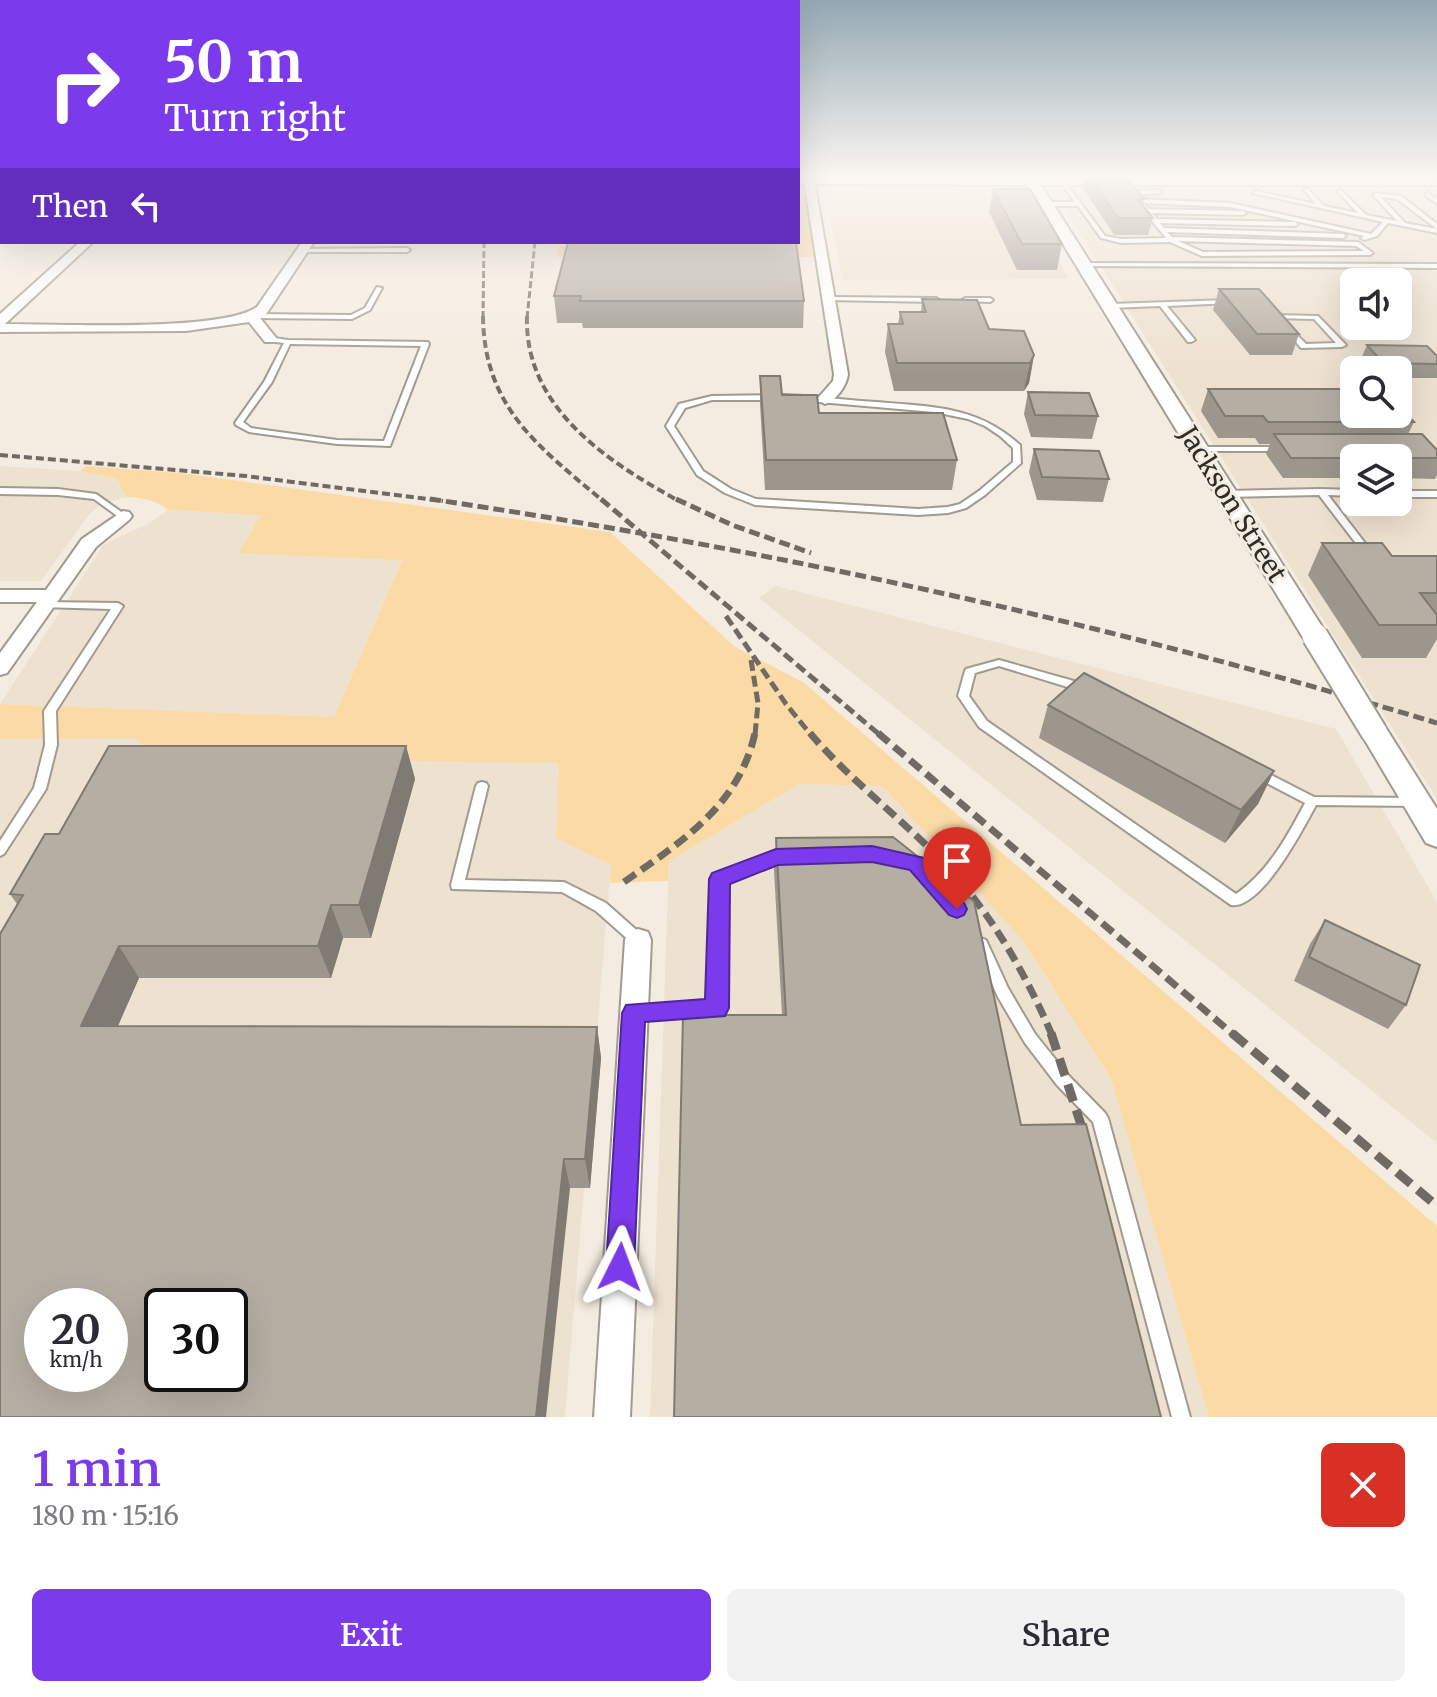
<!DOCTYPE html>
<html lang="en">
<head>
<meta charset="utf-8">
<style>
	:root { --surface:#fff; --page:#f2f2f3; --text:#2b2b33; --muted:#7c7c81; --accent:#7c3aed }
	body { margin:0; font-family:Merriweather,serif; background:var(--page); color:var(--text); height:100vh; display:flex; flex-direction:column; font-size:30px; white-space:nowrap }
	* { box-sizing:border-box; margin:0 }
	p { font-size:26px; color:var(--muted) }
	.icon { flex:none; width:44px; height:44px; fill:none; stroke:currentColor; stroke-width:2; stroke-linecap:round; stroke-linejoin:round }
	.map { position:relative; height:1417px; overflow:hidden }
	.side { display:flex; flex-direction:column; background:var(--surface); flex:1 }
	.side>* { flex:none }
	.top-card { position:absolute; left:0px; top:0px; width:800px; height:244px; box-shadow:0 8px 32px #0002; background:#7c3aed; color:#fff; overflow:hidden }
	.controls { position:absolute; left:1340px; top:268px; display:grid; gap:16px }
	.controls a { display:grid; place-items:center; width:72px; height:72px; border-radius:12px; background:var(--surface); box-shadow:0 8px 32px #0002; font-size:40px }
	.speed { position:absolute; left:24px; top:1288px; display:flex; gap:16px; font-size:40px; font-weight:700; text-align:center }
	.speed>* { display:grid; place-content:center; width:104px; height:104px; border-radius:50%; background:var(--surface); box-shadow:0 8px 32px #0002; line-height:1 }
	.speed small { font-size:20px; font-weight:400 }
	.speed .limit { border:4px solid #111; border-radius:12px; background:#fff; color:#111 }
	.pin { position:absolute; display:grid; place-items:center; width:68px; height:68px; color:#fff; margin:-82px -34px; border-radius:50% 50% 50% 0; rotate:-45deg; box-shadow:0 0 8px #0007 }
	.pin .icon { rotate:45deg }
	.me { position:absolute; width:88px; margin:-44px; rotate:3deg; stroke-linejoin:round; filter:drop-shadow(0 0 6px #0008) }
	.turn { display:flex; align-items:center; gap:28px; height:168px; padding:0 32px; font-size:36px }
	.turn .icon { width:104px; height:104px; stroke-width:2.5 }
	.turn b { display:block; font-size:56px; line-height:68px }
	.then { display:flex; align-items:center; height:76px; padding:0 32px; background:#0003; gap:16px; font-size:30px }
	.round { display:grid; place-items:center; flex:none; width:84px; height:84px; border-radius:12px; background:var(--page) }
	.head { display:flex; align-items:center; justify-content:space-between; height:136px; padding:0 32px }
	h1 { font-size:48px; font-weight:600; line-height:60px; color:var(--accent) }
	.action { display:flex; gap:16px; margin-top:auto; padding:16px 32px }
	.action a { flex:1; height:92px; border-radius:12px; background:var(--accent); color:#fff; font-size:32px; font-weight:600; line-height:92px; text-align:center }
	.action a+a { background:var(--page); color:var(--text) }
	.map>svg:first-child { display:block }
	.built { fill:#ede1cf; fill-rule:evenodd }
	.green { fill:#fcdaa6 }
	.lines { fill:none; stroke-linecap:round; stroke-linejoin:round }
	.service-casing { stroke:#a19a8f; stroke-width:4 }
	.minor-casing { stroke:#a19a8f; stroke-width:4 }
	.tertiary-casing { stroke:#a19a8f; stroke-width:4 }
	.service { fill:#fff; fill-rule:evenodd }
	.minor { fill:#fff; fill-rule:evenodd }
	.tertiary { fill:#fff; fill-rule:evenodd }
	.rail-far4 { stroke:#6f6b64; stroke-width:3; stroke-dasharray:7 3; stroke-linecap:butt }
	.rail-far3 { stroke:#6f6b64; stroke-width:4; stroke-dasharray:8 4; stroke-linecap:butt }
	.rail-far2 { stroke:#6f6b64; stroke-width:5; stroke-dasharray:11 5; stroke-linecap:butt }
	.rail-far1 { stroke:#6f6b64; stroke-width:7; stroke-dasharray:14 7; stroke-linecap:butt }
	.rail { stroke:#6f6b64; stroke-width:9; stroke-dasharray:18 9; stroke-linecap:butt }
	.tertiary-bridge-casing { stroke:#a19a8f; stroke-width:29; stroke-linecap:butt }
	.tertiary-bridge { stroke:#fff; stroke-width:25 }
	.wall { fill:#9c968c }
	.shaded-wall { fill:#7f7a72 }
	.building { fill:#b5aea3; stroke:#7f7a72; stroke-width:2; fill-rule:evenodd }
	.route { fill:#7c3aed; stroke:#51269a; stroke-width:2 }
	.labels { text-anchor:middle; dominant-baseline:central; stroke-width:6; stroke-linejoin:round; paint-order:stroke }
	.street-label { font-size:26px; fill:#302d29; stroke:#f4ece0 }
</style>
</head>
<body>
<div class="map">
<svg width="1437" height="1417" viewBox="0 0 1437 1417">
	<rect width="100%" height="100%" fill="#f4ece0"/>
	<path class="built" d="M1049,184L1437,186V799L1064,208ZM1354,282H1398V326H1354ZM1354,370H1398V414H1354ZM1354,458H1398V502H1354Z
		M824,188H1018L1069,279L843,280Z
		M0,466L80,471L117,479L126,497L99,505L88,516L41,581H0Z
		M168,510L262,515L240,553L402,559L334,717L0,704L104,544L148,524Z
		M776,586L1336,729L1437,902V1143L759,598Z
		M136,738L154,758L559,763L556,838L611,865L565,1417H0V739ZM42,1306H110V1374H42ZM162,1306H230V1374H162Z
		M799,784L883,786L1024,942L1111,1079L1209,1417H650L669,861Z"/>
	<path class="green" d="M798,180H809L822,257H558V247L798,242Z
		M86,466L181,473L610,532L735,647L803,682L1437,1226V1417H1209L1111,1079L1024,942L883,786L799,784L669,861L668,881L610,883L611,865L556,838L559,763L153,758L136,738L0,739V704L334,717L402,560L239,553L261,515L168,510C155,499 142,498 126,497L117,479L80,471Z"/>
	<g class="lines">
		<g class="service-casing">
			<path id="service" d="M1062,178L1105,236L1121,239L1166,238L1129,193L1132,191L1160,190L1162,193L1136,195L1140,199L1230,203L1371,234L1383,222L1253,193L1256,191L1316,204L1304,190L1307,188L1324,206L1358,213L1338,192L1340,189L1366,215L1397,221L1373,195L1376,193L1401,196L1437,224V229L1397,199L1381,197L1405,223L1437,229V233L1388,223L1377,236L1364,240L1361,238L1364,236L1230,207L1143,203L1149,209L1243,211L1246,213L1243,215L1152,213L1157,219L1295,222L1298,224L1295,226L1160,223L1164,228L1343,234L1346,236L1343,238L1167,232L1172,237L1358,242L1373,253L1370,255L1202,256L1170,242L1121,243L1101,238L1078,206H1046L1043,204L1046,202H1075L1059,180ZM1178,241L1356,246L1364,251L1203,252Z
				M1427,192L1437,199V204L1425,195Z
				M302,249L407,248L410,250L407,252H300V250Z
				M1084,263L1437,264V268L1082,266V264Z
				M377,287L382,288L370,310L352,319L254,318L251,316L254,314L351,315L365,308Z
				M829,297L936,298L939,300L936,302L827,300L826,299Z
				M965,298H990L993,300L990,302L963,301L962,300Z
				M1229,300L1231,301V303L1167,306L1195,340L1191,342H1188L1160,306L1110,308L1107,306L1110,304Z
				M1277,315L1318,316L1346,345L1342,347L1301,348L1286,330V328H1290L1306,344L1336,343L1314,319L1275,318L1274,317Z
				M267,337L288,340L428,342L429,344L390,446L337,444L249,432L236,425L235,423L264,382L284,343L267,341ZM290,344L421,346L384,441L337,440L251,428L243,422L272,382Z
				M784,395C815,396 845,400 876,402C931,407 976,405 1020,445L1021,463L985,495L966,508L948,513L918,515L755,505L725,493L697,475L666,426L679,404L712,396ZM712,400H796L934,412L968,419L985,426L1000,436L1013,448V462L979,491L960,504L948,507L918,509L756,499L731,489L703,471L674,426L685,408Z
				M1195,447H1282L1286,449L1282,451H1195Z
				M0,488L58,489L96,494L127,516L123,519L120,518L94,499L58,495L0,494Z
				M1321,489L1354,490V496L1328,495L1371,551V555H1365L1319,495L1226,497L1222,494L1226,491Z
				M1398,491H1437V497H1398Z
				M44,602L118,603L123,606L56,711L57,745L46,789L4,854L0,856V841L34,788L45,745L44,711L111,609L40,607L39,605L40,603Z
				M999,660L1088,685L1089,688L1084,692L999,666L975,673L969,696L987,721L1236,894C1268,872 1287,837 1305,803L1253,776L1251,773L1253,770H1261L1314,797L1416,798L1420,799L1422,802L1420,805L1416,806L1316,805C1303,829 1261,910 1231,905L979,727L958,696L965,671L966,669Z
				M482,782L486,783L488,786L465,880L564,882L606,903L642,935L644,939L642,943L637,945L632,943L596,911L562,892L452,889L451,885L476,786L478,783Z
				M776,852L792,854L794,857L792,860L777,862L725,882L724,1008L722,1012L717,1014L636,1019L631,1017L629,1013L631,1009L636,1007L710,1002L713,879L714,875Z
				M981,938L986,940L1008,988L1035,1034L1068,1075L1105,1113L1108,1118L1190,1417H1172L1093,1122L1057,1085L1025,1043L998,997L974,944L976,940Z"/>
		</g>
		<g class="minor-casing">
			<path id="minor" d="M809,177L814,180L848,374C847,385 836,401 825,404L817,399L833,381L834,374L804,180Z
				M2,220V229L0,230V221Z
				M80,242H93L5,324C56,324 222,332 257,307L302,242H314L267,313L260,318L277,339L275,342H265L249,322L186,331L0,332V314Z
				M123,511L129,512L132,516L129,520L96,547L7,673L0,675V653L37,602H0V590H46L82,539Z
				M638,929L648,932L651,940L630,1417H594L625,940L628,932Z"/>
		</g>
		<g class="tertiary-casing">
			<path id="tertiary" d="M1020,174L1437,177V185H1041L1328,636L1324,642L1315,644L1306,642L1302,636L1027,185L798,184V176Z
				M0,177H2V185H0Z
				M1374,722L1384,725L1437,809V847L1426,843L1360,732L1364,725Z"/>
		</g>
		<use href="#service" class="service"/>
		<use href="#minor" class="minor"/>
		<use href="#tertiary" class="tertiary"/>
		<path class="rail-far4" d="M483,318L484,242
			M527,318L535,242"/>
		<path class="rail-far3" d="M483,316C484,408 539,447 603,501
			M527,316C524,408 608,462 679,501
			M0,455L246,476L443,501"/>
		<path class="rail-far2" d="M430,499C774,550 1104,622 1437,723
			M601,499L880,735
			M676,499L732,525L811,553
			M726,616L786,704L811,735
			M751,660L758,703L755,735"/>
		<path class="rail-far1" d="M810,733C848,778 896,814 937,856C988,908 1023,968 1052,1035
			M878,733L1234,1035
			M624,882C681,842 739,806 755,733"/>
		<path class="rail" d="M1051,1033L1088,1146
			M1232,1033L1437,1206"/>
		<g class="tertiary-bridge-casing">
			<path id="tertiary-bridge" d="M1315,636L1374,732"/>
		</g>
		<use href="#tertiary-bridge" class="tertiary-bridge"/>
	</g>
	<path class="wall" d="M1086,174H1124L1144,199L1143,206L1153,218L1148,235H1114L1083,188Z
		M993,189L1062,244L1057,270H1017L989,212Z
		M561,242H796L804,301L803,328H583L582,323H557L554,296L568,244H562Z
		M1219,289L1299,334L1292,355H1250L1213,310Z
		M922,299L989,329L1034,355L1029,383L1024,391H894L885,352L888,324H898L900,312H921Z
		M1367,345L1437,356V378H1398V370H1370L1361,359Z
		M760,376L782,395L819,413L957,460L952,490H765L760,404Z
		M1208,389L1414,422L1408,434L1437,450V475L1435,479L1398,478V458H1354V478H1283L1266,454L1270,444H1259L1255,438H1218L1201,411Z
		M1028,392L1098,416L1092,439L1031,437L1024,414Z
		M1034,449L1109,479L1103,502L1037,500L1029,472Z
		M1322,543L1392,556H1437V639L1426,658H1362L1308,575Z
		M1048,705L1274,771L1258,804L1225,843L1039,738Z
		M406,746L415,779L371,938H343L331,978H139L118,1026L597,1027L601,1058L590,1188H570L0,1417L17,904L10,894L59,834Z
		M776,838L1021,1125L782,1015L774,870Z
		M1325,920L1406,1005L1388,1029L1294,981L1310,944Z"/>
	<path class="shaded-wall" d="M1034,355L1029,383L1024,391L1030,363Z
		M406,746L415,779L371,938L359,905Z
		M1274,771L1258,804L1225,843L1241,810Z
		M331,905L343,938L331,978L318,946Z
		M119,946L139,978L104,1057L81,1026Z
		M597,1027L601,1058L590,1188L585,1159Z
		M564,1159L570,1188L546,1417H536Z"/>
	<path class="building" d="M1087,174H1124L1144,199H1138L1153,218H1118Z
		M993,189H1030L1062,244H1022Z
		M568,242H796L804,301H580L581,296H554Z
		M1219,289H1259L1299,334H1257Z
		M922,299L977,300L989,329L1024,331L1034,355L1030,363H897L888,324H903L900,312H926Z
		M1367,345L1427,346L1437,356V364L1383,363Z
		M760,376H780L782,395H817L819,413H943L957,460H766Z
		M1208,389H1354V414H1398V404L1414,422H1268L1263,416H1225Z
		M1028,392L1089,393L1098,416L1035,415Z
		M1274,434H1422L1437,450V458H1291Z
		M1034,449L1099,451L1109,479L1042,477Z
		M1322,543H1382L1392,556H1437V593H1420L1437,615V625H1379Z
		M1084,673L1274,771L1241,810L1048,705Z
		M109,746H406L359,905H331L318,946H119L81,1026L597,1027L585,1159H564L536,1417H0V934L23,895L10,894L45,834H59ZM42,1306H110V1374H42ZM162,1306H230V1374H162Z
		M893,837L974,901L1021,1125L1086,1124L1161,1417H674L683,1015H786L776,838Z
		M1325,920L1420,965L1406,1005L1309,957Z"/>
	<linearGradient id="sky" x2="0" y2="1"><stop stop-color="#94a8b3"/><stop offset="0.47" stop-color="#faf6f1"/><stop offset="1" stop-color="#faf6f1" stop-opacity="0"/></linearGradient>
	<rect width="1437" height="373" fill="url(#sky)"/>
	<path class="route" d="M872,846L924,858L964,903L967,909L964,915L957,918L949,915L910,870L872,862L778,865L730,884L729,1008L725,1016L645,1022L634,1267L630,1277L620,1281L610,1277L606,1267L622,1013L626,1005L705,999L709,879L712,873L776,849Z"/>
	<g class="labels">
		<g class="street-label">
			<text transform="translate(1233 504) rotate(58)">Jackson Street</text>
		</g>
	</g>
</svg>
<div class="controls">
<a><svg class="icon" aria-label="sound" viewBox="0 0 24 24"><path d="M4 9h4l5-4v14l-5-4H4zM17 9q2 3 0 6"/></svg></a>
<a><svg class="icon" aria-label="search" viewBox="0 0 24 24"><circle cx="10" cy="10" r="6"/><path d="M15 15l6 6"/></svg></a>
<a><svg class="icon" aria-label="layers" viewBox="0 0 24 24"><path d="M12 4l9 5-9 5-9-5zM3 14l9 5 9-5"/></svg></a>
</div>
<div class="speed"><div>20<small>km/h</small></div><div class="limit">30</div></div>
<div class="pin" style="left:957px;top:909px;background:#d93025"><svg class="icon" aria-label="arrive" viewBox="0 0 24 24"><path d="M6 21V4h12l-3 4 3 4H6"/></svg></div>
<svg class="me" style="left:620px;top:1267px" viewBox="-20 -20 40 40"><path d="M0-17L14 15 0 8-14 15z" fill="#7c3aed" stroke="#fff" stroke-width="4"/></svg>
<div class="top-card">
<div class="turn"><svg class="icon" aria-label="right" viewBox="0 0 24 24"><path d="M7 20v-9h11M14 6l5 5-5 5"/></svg><div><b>50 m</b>Turn right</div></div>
<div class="then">Then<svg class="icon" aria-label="left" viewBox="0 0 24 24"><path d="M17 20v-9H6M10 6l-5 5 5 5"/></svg></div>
</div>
</div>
<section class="side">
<div class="head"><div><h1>1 min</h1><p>180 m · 15:16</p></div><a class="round" style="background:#d93025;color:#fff"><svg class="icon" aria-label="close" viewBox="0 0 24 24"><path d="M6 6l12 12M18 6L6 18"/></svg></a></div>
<div class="action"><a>Exit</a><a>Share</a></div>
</section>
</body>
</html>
